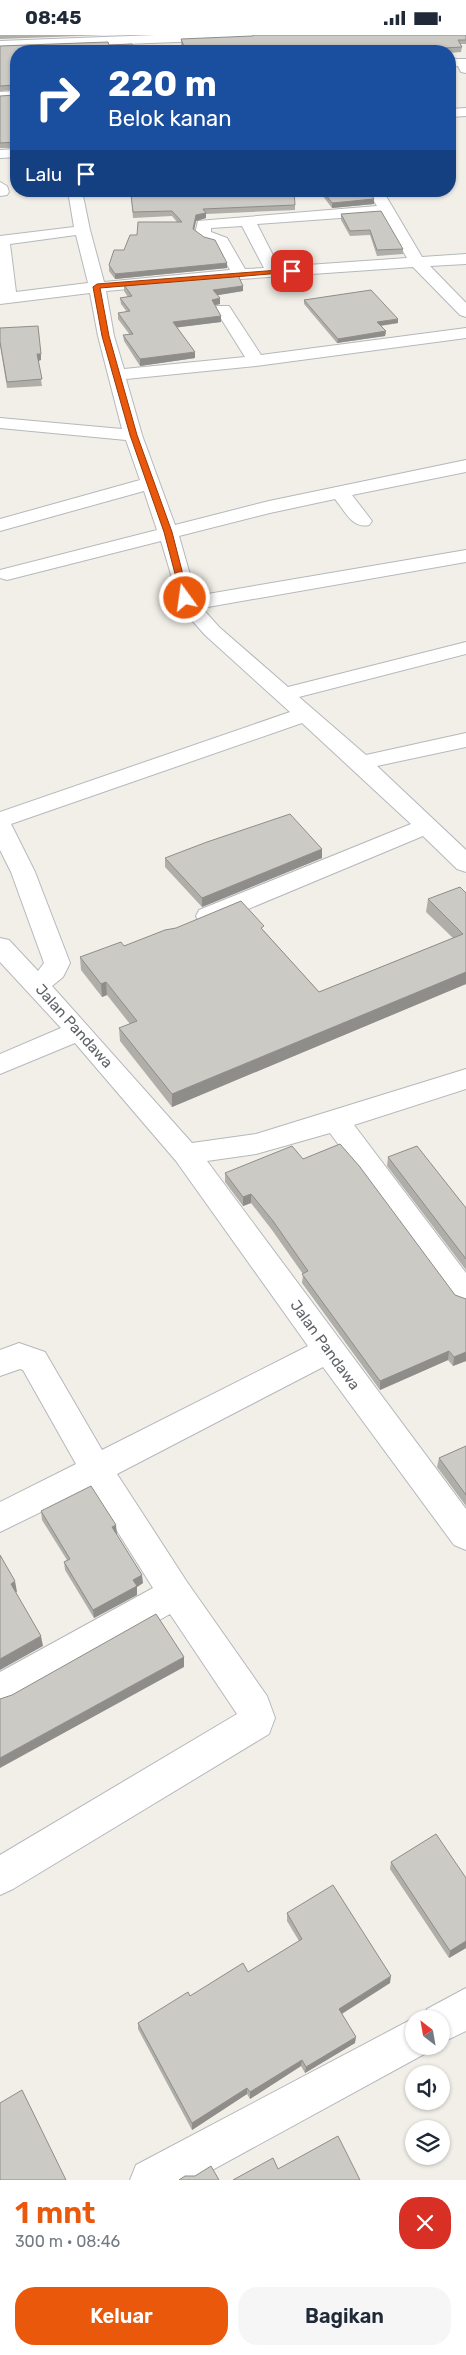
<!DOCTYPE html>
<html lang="id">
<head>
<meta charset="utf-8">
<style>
	:root { --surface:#fff; --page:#f6f6f7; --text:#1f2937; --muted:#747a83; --accent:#ea580c }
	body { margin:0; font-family:Rubik,sans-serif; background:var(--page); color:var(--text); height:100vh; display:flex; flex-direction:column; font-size:19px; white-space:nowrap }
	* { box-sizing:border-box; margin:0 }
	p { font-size:16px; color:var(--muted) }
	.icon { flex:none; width:28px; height:28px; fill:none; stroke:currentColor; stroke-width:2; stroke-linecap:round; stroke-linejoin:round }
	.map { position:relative; height:2145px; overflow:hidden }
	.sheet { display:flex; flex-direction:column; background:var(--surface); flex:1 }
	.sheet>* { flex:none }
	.banner { position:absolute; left:10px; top:10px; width:446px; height:152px; border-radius:20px; box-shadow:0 1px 4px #0004; background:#1a4fa0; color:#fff; overflow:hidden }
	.needle { width:32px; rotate:329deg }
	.tools { position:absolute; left:405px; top:1975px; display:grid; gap:10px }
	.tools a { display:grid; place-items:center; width:45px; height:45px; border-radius:50%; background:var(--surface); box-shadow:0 1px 4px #0004; font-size:25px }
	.pin { position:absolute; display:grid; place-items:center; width:42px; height:42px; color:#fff; margin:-21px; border-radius:10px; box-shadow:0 2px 8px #0006 }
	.me { position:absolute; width:55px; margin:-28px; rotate:346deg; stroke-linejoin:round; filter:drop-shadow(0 0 4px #0008) }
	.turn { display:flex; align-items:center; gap:18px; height:105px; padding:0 15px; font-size:22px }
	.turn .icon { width:65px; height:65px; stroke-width:2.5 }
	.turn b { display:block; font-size:35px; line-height:42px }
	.then { display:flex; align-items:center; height:48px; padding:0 15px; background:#0003; gap:10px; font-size:19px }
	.round { display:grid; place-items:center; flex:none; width:52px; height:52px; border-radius:20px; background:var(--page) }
	.head { display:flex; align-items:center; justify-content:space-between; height:85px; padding:0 15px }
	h1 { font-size:30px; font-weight:600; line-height:38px; color:var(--accent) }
	.action { display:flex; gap:10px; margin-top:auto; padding:10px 15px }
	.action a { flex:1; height:58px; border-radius:20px; background:var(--accent); color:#fff; font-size:20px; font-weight:600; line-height:58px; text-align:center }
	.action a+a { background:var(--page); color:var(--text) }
	.status { display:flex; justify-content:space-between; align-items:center; height:35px; padding:0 25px; background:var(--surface); direction:ltr }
	.status svg { height:14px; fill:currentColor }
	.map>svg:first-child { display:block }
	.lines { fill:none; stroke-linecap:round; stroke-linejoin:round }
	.minor-casing { stroke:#b5b8bc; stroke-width:2 }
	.minor { fill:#fff; fill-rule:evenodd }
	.wall { fill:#afaea9 }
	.shaded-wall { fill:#8f8d8a }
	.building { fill:#cccac5; stroke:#8f8d8a }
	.route { fill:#ea580c; stroke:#983908 }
	.labels { text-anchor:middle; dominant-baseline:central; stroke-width:4.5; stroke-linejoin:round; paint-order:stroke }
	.street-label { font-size:15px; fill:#5f6368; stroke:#fff }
</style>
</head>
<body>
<div class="status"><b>08:45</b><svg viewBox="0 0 49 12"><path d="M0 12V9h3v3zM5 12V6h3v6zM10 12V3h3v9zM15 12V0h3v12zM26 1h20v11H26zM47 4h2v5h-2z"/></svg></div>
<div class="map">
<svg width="466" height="2145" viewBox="0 0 466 2145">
	<rect width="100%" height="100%" fill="#f1efe8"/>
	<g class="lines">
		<g class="minor-casing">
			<path id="minor" d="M156,0H258L252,4L0,14V6Z
				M450,24H466V38L461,37L458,31L450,32Z
				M16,56V64L0,65V57Z
				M466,73V81L450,82V74Z
				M16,114V122L0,123V115Z
				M0,147L7,151L9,157L7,160L0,161Z
				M68,156H82L90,195L104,247L230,235L216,209L205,206L195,199L198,186L377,171L368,156H383L422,222L466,219V229L430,231L466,268V282L460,280L413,232L240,244L106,256L114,301L124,334L245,322L215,274L217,271H229L261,320L466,293V303L256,331L126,344L142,400L175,490L269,466L466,425V437L352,460L372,486L369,490C352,494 345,476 335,464L270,478L179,501L196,561L466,515V527L202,573L219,592L288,652L466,607V619L299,662L366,720L466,698V712L377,731L466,815V837L457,834L423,801L217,887L208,889L199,887L196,881L199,875L411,789L302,688L11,789L35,837L70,928L63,942L52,951L192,1108L256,1099L466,1034V1054L354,1090L466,1238V1272L455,1268L330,1098L256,1119L207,1126L466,1474V1515L454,1510L323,1332L117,1439L187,1547L267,1661L275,1683L269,1699L13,1854L0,1860V1820L237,1679L170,1579L13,1668L0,1673V1637L153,1553L90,1453L0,1497V1467L76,1429L23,1335L20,1334L0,1341V1315L19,1308L45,1317L102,1415L308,1311L176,1126L75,1008L0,1039V1019L61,993L0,927V903L9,905L38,936L44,928L11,837L0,815V777L290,677L205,600L181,573L161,506L7,545L0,543V535L157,495L144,456L0,496V484L140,445L126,405L0,393V383L122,394L98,301L90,258L0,269V201L74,192ZM382,180L407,223L279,232L257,189ZM242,191L264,233L245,234L227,203L211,197V193ZM76,200L88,248L16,257L10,209Z
				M466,1953V1996L441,2008V1984H423L427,1974Z
				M414,1983L416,1984H414V2011H431L428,2017L194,2145H130L136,2130Z"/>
		</g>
		<use href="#minor" class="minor"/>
	</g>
	<path class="wall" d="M0,0H104L0,4Z
		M466,0V9H460L462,12L461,17L450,18V16H184L181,9V4Z
		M109,10L16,16V55L0,56V11Z
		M16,60V113H0V61Z
		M319,156H369L374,169L332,173Z
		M131,160L295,170V175L206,179V183L196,186L194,195L227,228V233L115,244L109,236V230L124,215L137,200L177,187L172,181L133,183Z
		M341,179L403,214V219L377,221L370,200L350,201L341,185Z
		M124,250L243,251V256L217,260L220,269L215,270L221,287L177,292L195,323L140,331L124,306L123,300H130L118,284V278L127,277L121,269L120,263L128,262L124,256Z
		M304,265L398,288L381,291L386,296L385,301L337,308L304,269Z
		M0,293L41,325L38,326L42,351L7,353L0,310Z
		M165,823H322L202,872L165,832Z
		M466,858V949L172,1072L120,1006L119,993L130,989L107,960L102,962L81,935L80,922L124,911L264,896L319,957L453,903L426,877L428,864Z
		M388,1122L466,1173V1235L387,1131Z
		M303,1124L455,1260L466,1264V1326L453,1331L448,1325L380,1355L302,1248L303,1239L272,1195L251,1168L243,1171L225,1147V1138Z
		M466,1411V1471L437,1432L439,1423Z
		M41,1476L116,1490V1499L143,1548L137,1552V1560L94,1583L65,1535L64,1527L67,1525L42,1485Z
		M391,1827L466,1843V1913L449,1923L390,1834Z
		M287,1878L390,1948L342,1979L355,2008L305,2038L301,2031L250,2064L247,2059L192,2095L138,1994V1988L190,1961L248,1937L299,1906L287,1886Z"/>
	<path class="shaded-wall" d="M374,164V169L332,173V168Z
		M206,178V183L196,186L193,200V194L196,180Z
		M227,228V233L115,244V239Z
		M243,251V256L213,261V255Z
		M220,263V269L212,271V265Z
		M221,281V287L173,293V287Z
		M398,284V288L377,291V287Z
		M386,296L385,301L337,308L338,304Z
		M195,317V323L140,331V324Z
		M37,319H41V325L38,326Z
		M322,814V823L202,872V863Z
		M466,937V949L172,1072V1059Z
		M106,947L107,960L102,962L101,949Z
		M251,1159V1168L243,1171V1162Z
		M449,1316L448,1325L380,1355V1346Z
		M466,1317V1326L453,1331L454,1322Z
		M116,1490L117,1499L113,1501L112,1492Z
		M142,1540L143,1548L137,1552V1560L94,1583L93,1575L133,1545Z
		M15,1546L17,1557L12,1559L11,1549Z
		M41,1601L43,1611L0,1635V1624Z
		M184,1622V1632L0,1733V1723Z
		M466,1906V1913L449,1923L450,1916Z
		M391,1941L390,1948L338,1981L339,1974Z
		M356,2002L355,2008L305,2038L306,2032Z
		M302,2025L301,2031L250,2064V2057Z
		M247,2053V2059L192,2095V2088Z"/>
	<path class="building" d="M254,0H466V5H458L462,12L424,14L426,16H186L181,4L252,1Z
		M108,7L109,10L132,9L136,16H16V50L0,51V11Z
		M16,60V108V107L0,108V61Z
		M159,156H294L295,170L203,174L206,178L196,180L193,194L204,202L215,205L227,228L115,239L109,230L114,215H124L130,200H137L138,187H182L172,176L133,177L131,160Z
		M323,156H369L374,164L332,168Z
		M381,176L403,214L377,215L370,195L350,196L341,179Z
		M238,240L243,251L213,255L220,263L212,265L221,281L173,287L195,317L140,324L123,300L133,299L118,278L130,276L120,263L132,261L124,250Z
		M371,255L398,284L377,287L386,296L338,304L304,265Z
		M38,291L41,319H37L42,344L7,347L0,307V293Z
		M290,779L322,814L202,863L165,823L207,807Z
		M460,852L466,858V937L172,1059L119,993L137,986L106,947L101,949L80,922L121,907L124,911L165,895L176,893L241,866L264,891L261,893L319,957L463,899L428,864Z
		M340,1109L360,1132L455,1260L466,1264V1317L454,1322L449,1316L380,1346L302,1239L308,1236L273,1186L251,1159L243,1162L225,1138L292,1111L303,1124Z
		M417,1111L466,1173V1224L388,1122Z
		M466,1411V1460L439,1423Z
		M91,1451L116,1490L112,1492L142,1540L133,1545L137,1551L93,1575L64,1527L70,1524L41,1476Z
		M0,1520L15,1546L11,1549L41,1601L0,1624Z
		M156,1579L184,1622L0,1723V1664L12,1660Z
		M436,1799L466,1843V1906L450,1916L391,1827Z
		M333,1850L391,1941L339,1974L356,2002L306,2032L302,2025L250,2057L247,2053L192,2088L138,1988L188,1957L190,1961L243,1928L248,1937L302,1904L287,1878Z
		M22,2055L66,2145H0V2068Z
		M338,2101L360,2145H233L273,2123L278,2134Z
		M211,2131L219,2145H179L185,2141H195Z"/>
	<path class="route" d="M292,234L294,237L100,253L109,301L120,340L137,400L172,497L189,563L182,565L164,497L130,400L102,301L93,252L97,249Z"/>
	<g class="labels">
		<g class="street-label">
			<text transform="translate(74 991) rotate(48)">Jalan Pandawa</text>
			<text transform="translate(325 1310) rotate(54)">Jalan Pandawa</text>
		</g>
	</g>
</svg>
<div class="tools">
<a><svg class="needle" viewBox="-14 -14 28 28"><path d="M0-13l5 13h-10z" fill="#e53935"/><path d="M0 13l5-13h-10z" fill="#747a83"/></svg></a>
<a><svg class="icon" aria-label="sound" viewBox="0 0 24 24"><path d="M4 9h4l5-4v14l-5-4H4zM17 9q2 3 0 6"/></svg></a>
<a><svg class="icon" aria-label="layers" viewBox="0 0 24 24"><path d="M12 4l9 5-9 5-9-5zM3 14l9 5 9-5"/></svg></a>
</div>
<div class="pin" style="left:292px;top:236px;background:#d93025"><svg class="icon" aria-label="arrive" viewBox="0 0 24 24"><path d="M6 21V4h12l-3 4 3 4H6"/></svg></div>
<svg class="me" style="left:185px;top:563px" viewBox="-20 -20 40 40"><circle r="17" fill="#ea580c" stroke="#fff" stroke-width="3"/><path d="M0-11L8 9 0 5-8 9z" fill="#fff"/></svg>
<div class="banner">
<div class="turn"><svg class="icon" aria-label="right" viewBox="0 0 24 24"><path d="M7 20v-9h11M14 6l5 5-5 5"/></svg><div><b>220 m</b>Belok kanan</div></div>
<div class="then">Lalu<svg class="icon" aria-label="arrive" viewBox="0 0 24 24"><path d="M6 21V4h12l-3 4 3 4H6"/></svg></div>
</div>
</div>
<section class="sheet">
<div class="head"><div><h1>1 mnt</h1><p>300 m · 08:46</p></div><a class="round" style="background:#d93025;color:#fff"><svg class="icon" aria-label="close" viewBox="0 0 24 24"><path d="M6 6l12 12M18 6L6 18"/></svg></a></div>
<div class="action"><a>Keluar</a><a>Bagikan</a></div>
</section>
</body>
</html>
